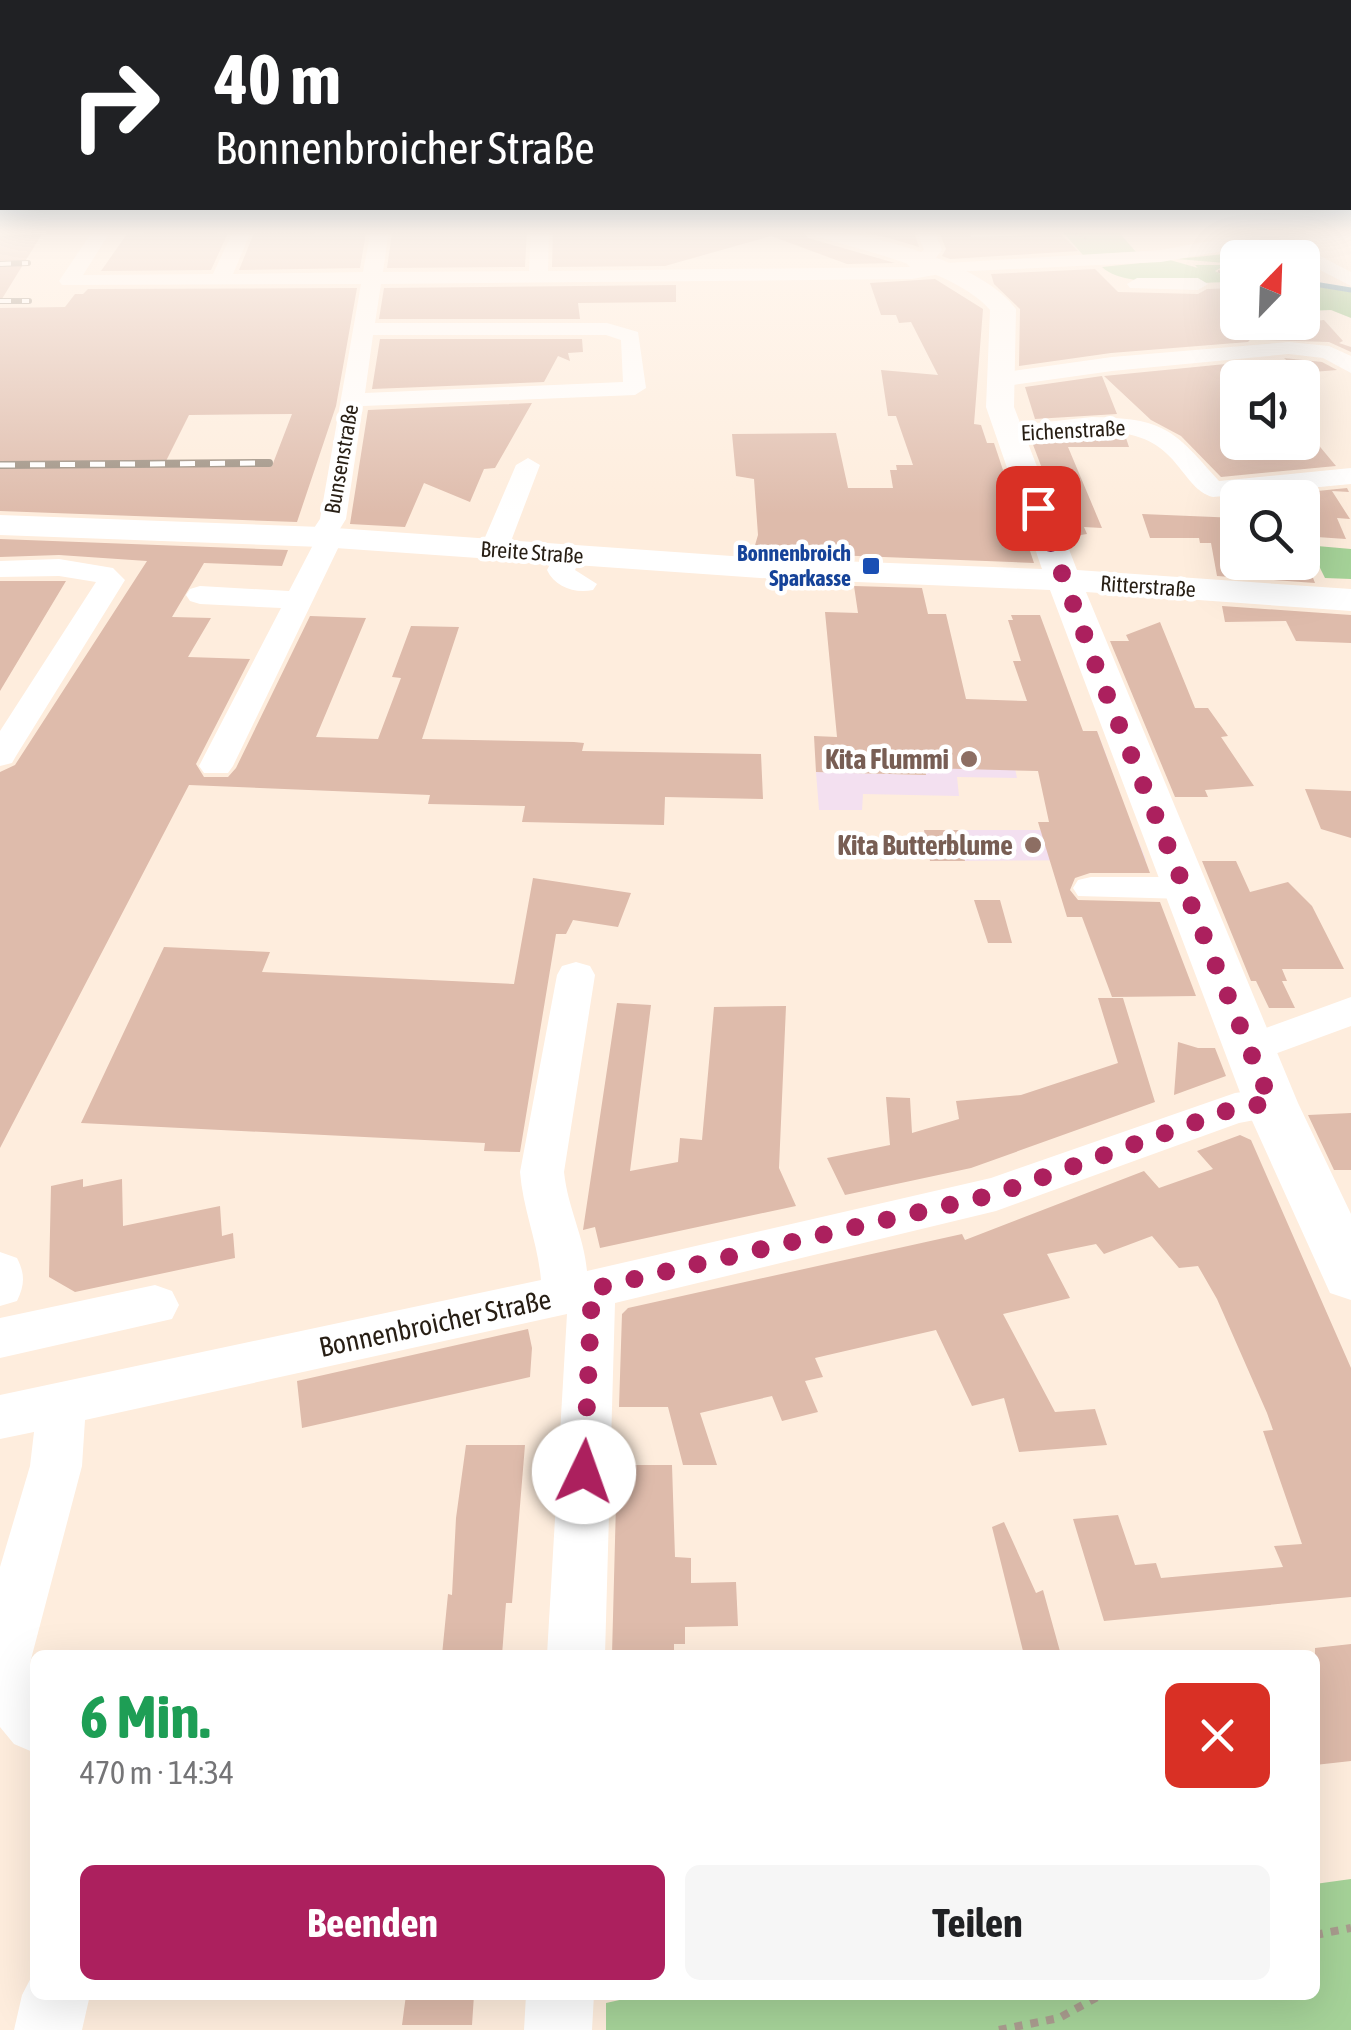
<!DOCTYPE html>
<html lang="de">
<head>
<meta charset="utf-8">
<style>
	:root { --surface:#fff; --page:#f6f6f6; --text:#202124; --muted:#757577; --accent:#ac205e }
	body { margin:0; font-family:"Asap Condensed",sans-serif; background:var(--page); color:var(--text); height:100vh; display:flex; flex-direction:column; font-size:38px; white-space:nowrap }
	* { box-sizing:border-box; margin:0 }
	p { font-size:32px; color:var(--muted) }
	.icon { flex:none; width:55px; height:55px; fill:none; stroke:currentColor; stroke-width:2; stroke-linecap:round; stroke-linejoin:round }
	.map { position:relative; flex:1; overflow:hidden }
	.details { position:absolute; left:30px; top:1650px; width:1290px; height:350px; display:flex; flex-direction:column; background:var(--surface); border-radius:15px; box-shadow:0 10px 40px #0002 }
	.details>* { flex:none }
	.hud { position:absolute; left:0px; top:0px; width:1352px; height:210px; box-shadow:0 10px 40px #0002; background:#202124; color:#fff; overflow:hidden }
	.needle { width:65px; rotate:23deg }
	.fabs { position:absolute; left:1220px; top:240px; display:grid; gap:20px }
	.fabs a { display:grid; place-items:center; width:100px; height:100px; border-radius:15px; background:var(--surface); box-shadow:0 10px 40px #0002; font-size:50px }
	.pin { position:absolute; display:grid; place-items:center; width:85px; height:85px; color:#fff; margin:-42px; border-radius:20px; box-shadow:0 5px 15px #0006 }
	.me { position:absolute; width:110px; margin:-55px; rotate:3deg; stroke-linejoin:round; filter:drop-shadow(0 0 8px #0008) }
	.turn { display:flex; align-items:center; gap:35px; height:210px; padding:0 50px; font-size:45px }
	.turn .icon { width:130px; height:130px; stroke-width:2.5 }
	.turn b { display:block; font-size:70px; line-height:85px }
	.round { display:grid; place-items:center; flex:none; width:105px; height:105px; border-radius:15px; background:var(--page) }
	.overview { display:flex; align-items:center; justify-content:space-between; height:170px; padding:0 50px }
	h1 { font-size:60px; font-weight:700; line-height:75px; color:#1e9e55 }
	.primary-button { display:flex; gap:20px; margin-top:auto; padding:20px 50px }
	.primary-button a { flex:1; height:115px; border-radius:15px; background:var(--accent); color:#fff; font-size:40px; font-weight:700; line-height:115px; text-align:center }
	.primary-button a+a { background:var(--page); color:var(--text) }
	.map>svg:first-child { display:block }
	.education { fill:#f3e0f0 }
	.green { fill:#a5d298 }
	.forest { fill:#87bc78 }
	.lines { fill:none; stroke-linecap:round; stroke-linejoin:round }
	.stream { stroke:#3d7e98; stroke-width:5 }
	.building { fill:#debbab; fill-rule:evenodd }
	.path-far1 { stroke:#a99c8e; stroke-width:2.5; stroke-dasharray:2.5 2.5; stroke-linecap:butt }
	.path { stroke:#a99c8e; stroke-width:8; stroke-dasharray:8 8; stroke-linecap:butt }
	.minor { fill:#fff; fill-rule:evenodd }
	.major { fill:#fff; fill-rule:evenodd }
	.rail-far1-casing { stroke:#9b8e80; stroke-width:6 }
	.rail-casing { stroke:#9b8e80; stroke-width:8 }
	.rail-far1 { stroke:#fff; stroke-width:4; stroke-dasharray:11; stroke-linecap:butt }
	.rail { stroke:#fff; stroke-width:5; stroke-dasharray:15; stroke-linecap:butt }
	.route { stroke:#ac205e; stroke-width:18; stroke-dasharray:0 32.4 }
	.transit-dot { fill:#1a4fb4; stroke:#fff; stroke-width:4 }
	.education-dot { fill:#8d6e63; stroke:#fff; stroke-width:4 }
	.labels { text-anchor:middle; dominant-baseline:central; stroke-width:9; stroke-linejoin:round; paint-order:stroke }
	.far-street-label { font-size:22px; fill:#271e14; stroke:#fff }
	.far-transit-label { font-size:22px; font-weight:bold; fill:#164399; stroke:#fff; text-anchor:end }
	.education-label { font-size:28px; font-weight:bold; fill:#785e54; stroke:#fff; text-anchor:end }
	.street-label { font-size:28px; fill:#271e14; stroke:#fff }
</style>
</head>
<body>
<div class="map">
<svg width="1351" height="2030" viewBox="0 0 1351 2030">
	<rect width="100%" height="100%" fill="#feeddd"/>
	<path class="education" d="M1018,731H1097L1108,760L1013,759L1017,778L957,777L959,796L863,794L862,810H819L816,772L925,775L924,755Z
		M924,830H1134L1146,860L930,861Z"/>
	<path class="green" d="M1060,229H1116L1136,252L1083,255Z
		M1282,248L1299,257L1238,258L1237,264L1177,259Z
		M1170,260L1198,268L1195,265H1226L1215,271L1237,282C1205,282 1124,289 1102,267Z
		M1317,546L1351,549V579L1325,578L1313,554L1303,549Z
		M1351,1879V2030H606V2003L642,1995H1315V1884Z"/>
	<path class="forest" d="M1302,284L1351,292V318L1331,310L1303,311Z"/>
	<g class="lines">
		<path class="stream" d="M1302,282L1351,290"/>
	</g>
	<path class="building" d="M145,229H219L217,234L228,233L211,270L101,271L127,234H143Z
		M416,229H527L525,267L387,268L392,233Z
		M553,229H802L808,238L895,263L847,264L771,236L665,266L552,267Z
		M847,229H913L919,247L889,238Z
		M938,229H970L971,237L1061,234L1078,251L950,259L942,256L946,249Z
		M315,232L314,235L366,233L360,268L239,270L254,233Z
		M42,234L0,302V236Z
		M1095,269L1118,292L1198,294L1207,289L1238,288V322H1257L1261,327L1324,320L1343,341L1339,343L1351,347V352L1329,342L1264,340L1256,333L1248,342L1111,353L1019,366L1020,309L994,284L991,274Z
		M935,279L983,309L974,424L981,425L987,443H994L1034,563L753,552L758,535L754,479L736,476L732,434L836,433L848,488H893L890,470H897L896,465H913L896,416H888L881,370L938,375L911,322L899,323L896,315H881L870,283Z
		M676,285V302L578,303L580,319H379L384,288Z
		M357,288L336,406L297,522L0,511V308L65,307L75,294H83L88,289ZM292,414L272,466L163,467L189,415Z
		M380,339H582L583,352L568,353L570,361L558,356L544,382L372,389Z
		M1284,358L1322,362L1337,370L1301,373Z
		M1236,363L1251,378L1220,380L1238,399V442H1316L1336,466L1221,477L1181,436L1151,420L1104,376Z
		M1102,376L1117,414L1035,419L1025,387Z
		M532,403L495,468L484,469L470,502L424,483L405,527L350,524L368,410Z
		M1108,436L1126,438L1129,447H1068L1102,528L1084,527L1087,534L1068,537L1032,442Z
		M1347,488L1349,492L1332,491L1350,519L1337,518L1346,539L1302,536V498H1248Z
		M1142,514L1238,518V562H1307L1315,583L1217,576L1211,543H1200L1199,538H1150Z
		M0,539L288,550L282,566L204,563L172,617L211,618L188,657L250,659L196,764L204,777H228L236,768L310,616L366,618L316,737L378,739L401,678L392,677L411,626L459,627L422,739L574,742L584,743L582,751L761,754L763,799L665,797L664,825L522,822L525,806L428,804L430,795L189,785L0,1148V772L15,765L147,561L59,555L0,557Z
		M0,581H66L0,691Z
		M854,586L922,588L928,614H946L966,699L1027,701L1013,661H1021L1008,620H1013L1011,615H1040L1083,731H1097L1150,873H1090L1075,878L1070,890L1078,900L1160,902L1196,996L1112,997L1082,917H1067L1038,822H1049L1038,771L925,768L926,775L816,772L814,736L837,737L825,612L858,613Z
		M1222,606L1351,615V643L1296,641L1286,621L1225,622Z
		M1160,622L1195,708H1208L1228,736L1221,737L1254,786L1205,790L1208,797H1175L1110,641H1129L1126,635Z
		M1305,789L1351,791V838L1321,829Z
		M924,830H959L965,861H930Z
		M1202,861H1236L1250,892L1288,882L1312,906L1344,969H1282L1287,981H1282L1295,1008H1269L1256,981H1251Z
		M533,878L631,893L618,927L573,920L566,934H556L520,1152L484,1151L485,1143L81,1123L164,947L270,952L262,972L514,984Z
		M974,900H1000L1012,943H988Z
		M1098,998H1123L1155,1102L971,1168L845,1195L827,1158L890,1145L886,1097L910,1098L912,1133L959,1119L956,1101L1021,1095L1118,1063Z
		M617,1003L651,1005L630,1171L678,1162L680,1138L702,1140L714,1007L786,1006L779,1168L796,1206L600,1248L595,1227L583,1230Z
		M1178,1042L1198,1048H1215L1226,1076L1174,1095Z
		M1351,1113V1170H1334L1308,1115Z
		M1240,1135L1251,1140L1351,1368V1597L1104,1621L1073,1519L1118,1515L1135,1565L1156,1563L1161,1578L1283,1567L1274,1546L1302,1544L1263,1431L1273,1430L1267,1413L1217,1299L1198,1266L1179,1268L1152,1236L1104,1254L1096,1244L1047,1254L1070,1298L1003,1314L1055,1412L1095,1409L1107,1445L1019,1452L1004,1398L972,1406L936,1330L815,1358L823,1377L805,1381L818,1412L782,1421L772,1396L700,1413L717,1465H683L668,1407H619L622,1314L628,1308L962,1234L965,1240L1144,1171L1159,1188L1213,1169L1197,1151Z
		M83,1179V1187L122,1179L123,1226L220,1206L222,1236L233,1233L235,1258L75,1292L49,1277L51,1186Z
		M528,1329L532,1348L530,1377L302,1428L297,1381Z
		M466,1445H525L512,1603H506L502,1655H442L448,1594L452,1595L456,1518Z
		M617,1465H672L675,1557L691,1558V1583L736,1582L738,1626L685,1627V1644H674V1655H612Z
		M1004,1522L1036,1593L1043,1590L1061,1655H1024L992,1527Z
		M1351,1644V1761L1315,1765V1648Z
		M406,1995H474L472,2025H402Z"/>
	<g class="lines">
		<path class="path-far1" d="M1066,229L1087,239
			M1218,271L1238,280"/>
		<path class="path" d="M1315,1935L1351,1928
			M999,2030L1059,2018L1101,1995"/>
		<path class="minor" d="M94,229H112L83,275L213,274L234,229H252L233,274L363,272L371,229H389L383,272L529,271L531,229H549L548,271L910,267L906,263L924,250L916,229H934L942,250L931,264L1161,250L1269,230L1351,229V239L1293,242L1351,272V286L1268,243L1161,262L951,272L912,279L381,284L375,323H607L638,332L646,388L635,395L363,406L346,519L338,532L343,538L233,766L228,773H204L199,766L281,608L200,604L190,601L186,595L190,589L200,586L289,591L314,543L308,537L320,519L361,284L62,285L59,281ZM373,335H606L621,340L623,382L365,393Z
			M1137,278H1198L1208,284L1198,290L1130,288L1127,284Z
			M1289,342L1329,346L1351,356V373L1323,358L1289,354L1112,371L999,387L988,380L999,373L1112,357Z
			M1092,417C1164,418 1174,430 1219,481L1351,468V484L1213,497C1181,489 1180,440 1120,433C1094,429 1010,447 997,433L1009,426Z
			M528,458L540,465L508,549L494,557L484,555L480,549L516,465Z
			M568,547L582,555L575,570L597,584L593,590C575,594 555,587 547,570L558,549Z
			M59,559L113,568L125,580L16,756L12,763L0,766V731L96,582L59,576L0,577V561Z
			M1091,877H1186L1199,880L1204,888L1199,896L1186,899L1078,896L1073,888L1078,880Z
			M576,962L590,966L595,975L564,1172C568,1209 584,1236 587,1271L991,1178L1235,1093L1271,1088L1286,1092L1292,1103L1286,1114L1239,1123L996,1211L615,1303L605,1655H547L567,1314L85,1420L82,1466L30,1663L35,1678V1753L14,1744L0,1727V1567L30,1466L34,1432L0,1439V1395L541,1280C538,1243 523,1210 520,1172L557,975L562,966Z
			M1351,997V1026L1250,1063L1236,1059L1230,1049L1236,1039Z
			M0,1252L17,1258C25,1274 25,1284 17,1301L0,1306Z
			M155,1285L172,1291L179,1305L172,1319L0,1358V1318Z
			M35,1970V1995H90L82,2030H14L22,1995Z
			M526,1995H594L592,2030H524Z"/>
		<path class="major" d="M806,229C862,229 982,262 1016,309L1014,407L1077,570L1351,589V611L1086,592L1298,1103L1351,1214V1300L1330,1293L1244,1103L1050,590L760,578L321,547L0,535V515L321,527L760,558L1042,569L986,407L990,310C956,270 859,250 809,234Z"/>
		<g class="rail-far1-casing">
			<path id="rail-far1" d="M0,264L28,263
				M0,301H29"/>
		</g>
		<g class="rail-casing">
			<path id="rail" d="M0,465L269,463"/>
		</g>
		<use href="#rail-far1" class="rail-far1"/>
		<use href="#rail" class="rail"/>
	</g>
	<linearGradient id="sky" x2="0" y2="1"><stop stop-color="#67afdf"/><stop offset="0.45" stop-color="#fff7f0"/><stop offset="1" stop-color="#fff7f0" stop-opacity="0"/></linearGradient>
	<rect width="1351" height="514" fill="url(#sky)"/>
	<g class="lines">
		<path class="route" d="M584,1472L592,1289L996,1194L1235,1108L1271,1103L1101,680L1038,508"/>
	</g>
	<rect class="transit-dot" x="861" y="556" width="20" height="20" rx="5"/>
	<g class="education-dot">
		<circle cx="969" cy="759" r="10"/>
		<circle cx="1033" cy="845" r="10"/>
	</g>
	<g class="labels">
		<g class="far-street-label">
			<text transform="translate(1073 430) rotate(-3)">Eichenstraße</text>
			<text transform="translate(341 459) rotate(-80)">Bunsenstraße</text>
			<text transform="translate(532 552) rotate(4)">Breite Straße</text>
			<text transform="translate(1148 586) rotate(4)">Ritterstraße</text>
		</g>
		<g class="far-transit-label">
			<text x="851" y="553">Bonnenbroich<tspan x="851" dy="25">Sparkasse</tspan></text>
		</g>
		<g class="education-label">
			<text x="949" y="759">Kita Flummi</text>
			<text x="1013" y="845">Kita Butterblume</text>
		</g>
		<g class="street-label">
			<text transform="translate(435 1323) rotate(-12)">Bonnenbroicher Straße</text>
		</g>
	</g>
</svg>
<div class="fabs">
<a><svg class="needle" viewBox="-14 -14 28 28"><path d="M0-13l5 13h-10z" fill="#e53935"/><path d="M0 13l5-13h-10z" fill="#757577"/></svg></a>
<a><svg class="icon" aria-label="sound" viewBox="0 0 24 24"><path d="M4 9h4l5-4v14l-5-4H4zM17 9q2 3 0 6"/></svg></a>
<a><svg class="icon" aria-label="search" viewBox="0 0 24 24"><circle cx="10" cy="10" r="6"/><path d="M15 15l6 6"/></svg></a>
</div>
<div class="pin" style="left:1038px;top:508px;background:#d93025"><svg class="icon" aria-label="arrive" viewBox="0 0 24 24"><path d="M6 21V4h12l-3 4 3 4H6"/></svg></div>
<svg class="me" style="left:584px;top:1472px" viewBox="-20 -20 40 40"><circle r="19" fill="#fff"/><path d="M0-13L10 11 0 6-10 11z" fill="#ac205e"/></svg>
<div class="hud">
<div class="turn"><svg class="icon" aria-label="right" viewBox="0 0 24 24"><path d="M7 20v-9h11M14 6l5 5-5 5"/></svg><div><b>40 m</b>Bonnenbroicher Straße</div></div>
</div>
<section class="details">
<div class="overview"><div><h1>6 Min.</h1><p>470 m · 14:34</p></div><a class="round" style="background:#d93025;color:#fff"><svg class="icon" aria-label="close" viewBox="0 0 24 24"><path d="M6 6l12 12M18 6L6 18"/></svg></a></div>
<div class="primary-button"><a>Beenden</a><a>Teilen</a></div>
</section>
</div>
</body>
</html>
